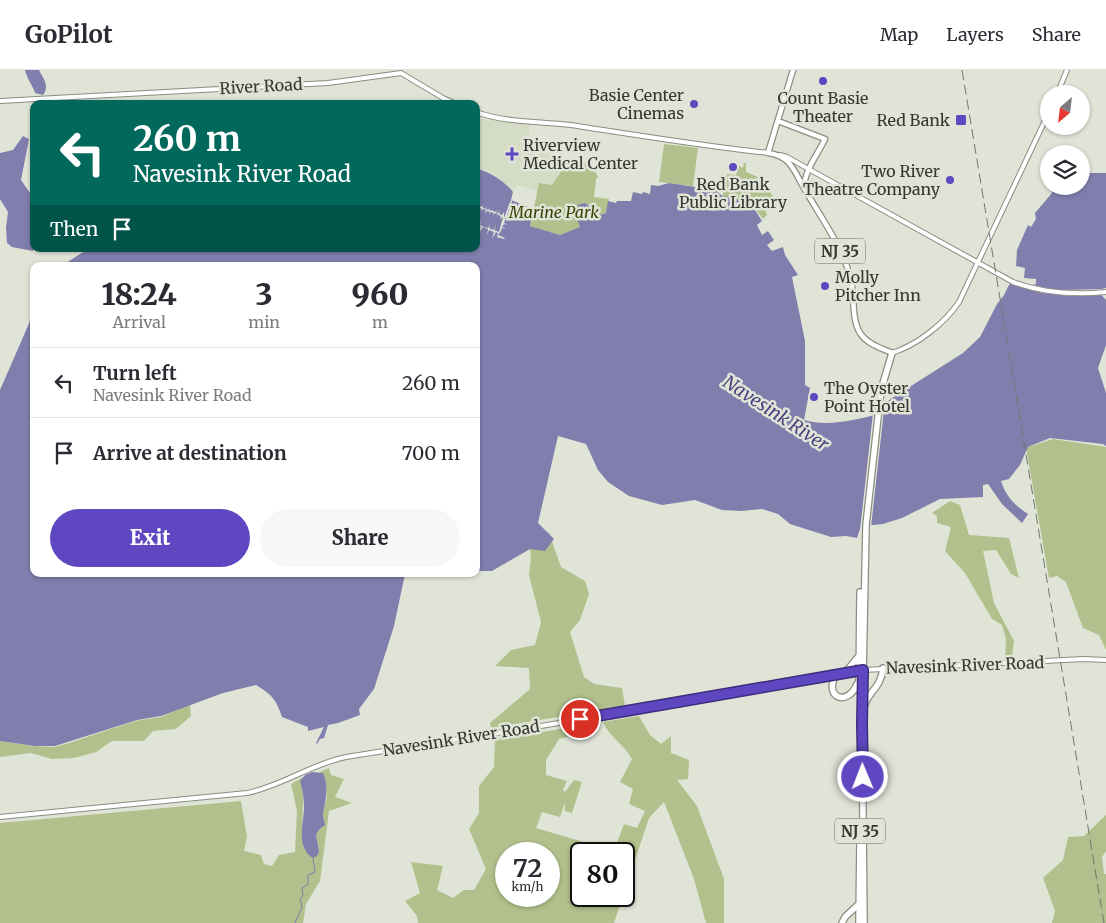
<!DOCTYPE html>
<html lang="en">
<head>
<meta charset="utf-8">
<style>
	:root { --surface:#fff; --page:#f7f7f7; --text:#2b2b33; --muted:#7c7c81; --line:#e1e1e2; --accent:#5e47c0 }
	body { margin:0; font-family:Merriweather,serif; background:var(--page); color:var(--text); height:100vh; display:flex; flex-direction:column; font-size:19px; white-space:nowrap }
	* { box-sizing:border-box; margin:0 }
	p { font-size:16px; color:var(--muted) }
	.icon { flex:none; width:28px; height:28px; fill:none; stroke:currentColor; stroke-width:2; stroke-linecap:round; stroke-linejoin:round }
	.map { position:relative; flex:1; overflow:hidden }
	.drawer { position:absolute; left:30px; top:192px; width:450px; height:315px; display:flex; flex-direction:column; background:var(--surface); border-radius:10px; box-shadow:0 1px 4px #0004 }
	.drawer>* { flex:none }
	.hud { position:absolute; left:30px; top:30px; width:450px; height:152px; border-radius:10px; box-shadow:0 1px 4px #0004; background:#00695c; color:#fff; overflow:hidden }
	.needle { width:32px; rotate:208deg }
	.tools { position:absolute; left:1040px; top:15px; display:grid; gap:10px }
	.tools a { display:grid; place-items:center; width:50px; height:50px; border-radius:50%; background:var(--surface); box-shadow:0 1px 4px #0004; font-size:25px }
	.speed { position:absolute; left:495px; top:772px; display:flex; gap:10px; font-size:25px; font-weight:700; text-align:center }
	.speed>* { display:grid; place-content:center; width:65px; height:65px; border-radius:50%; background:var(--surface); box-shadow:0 1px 4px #0004; line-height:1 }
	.speed small { font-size:12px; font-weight:400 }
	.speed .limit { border:2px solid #111; border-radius:8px; background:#fff; color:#111 }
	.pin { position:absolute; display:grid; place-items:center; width:42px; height:42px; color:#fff; margin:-21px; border:2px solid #fff; border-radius:50%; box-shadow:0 1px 5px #0007 }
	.me { position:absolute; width:55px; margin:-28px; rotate:359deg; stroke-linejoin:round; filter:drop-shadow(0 0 4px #0008) }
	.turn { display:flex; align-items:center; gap:18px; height:105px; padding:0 20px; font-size:22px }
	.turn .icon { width:65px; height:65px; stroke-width:2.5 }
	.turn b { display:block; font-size:35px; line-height:42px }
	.then { display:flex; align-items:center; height:48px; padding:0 20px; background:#0003; gap:10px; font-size:19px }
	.eta { display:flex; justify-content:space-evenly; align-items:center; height:85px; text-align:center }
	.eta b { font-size:30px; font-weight:800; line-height:35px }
	.action { display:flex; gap:10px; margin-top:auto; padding:10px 20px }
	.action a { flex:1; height:58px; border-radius:30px; background:var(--accent); color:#fff; font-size:20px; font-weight:800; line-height:58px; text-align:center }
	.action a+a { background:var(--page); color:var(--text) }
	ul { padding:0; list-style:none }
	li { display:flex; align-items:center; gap:15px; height:70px; padding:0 20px; border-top:1px solid var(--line) }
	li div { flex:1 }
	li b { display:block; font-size:19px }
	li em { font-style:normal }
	header { display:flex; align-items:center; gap:30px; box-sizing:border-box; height:70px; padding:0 25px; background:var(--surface); border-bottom:1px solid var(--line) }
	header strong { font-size:24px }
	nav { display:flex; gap:28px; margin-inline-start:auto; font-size:18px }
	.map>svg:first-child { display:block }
	.built { fill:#d5dcc6 }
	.green { fill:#b1c08c; fill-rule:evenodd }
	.water { fill:#817eae }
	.pier { fill:#e0e4d6 }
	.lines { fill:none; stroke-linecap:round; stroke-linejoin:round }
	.stream { stroke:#817eae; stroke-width:1 }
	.secondary-casing { stroke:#8a8d81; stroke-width:6 }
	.primary-casing { stroke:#8a8d81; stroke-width:7 }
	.highway-casing { stroke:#8a8d81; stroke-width:8 }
	.secondary { stroke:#fff; stroke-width:4 }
	.primary { stroke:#fff; stroke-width:4.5 }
	.highway { stroke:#fff; stroke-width:5.5 }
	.rail { stroke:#73766d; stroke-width:1; stroke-dasharray:10 5; stroke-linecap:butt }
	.route-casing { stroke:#3d2e7d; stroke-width:12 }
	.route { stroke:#5e47c0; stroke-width:9 }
	.poi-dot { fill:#5e47c0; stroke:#e0e4d6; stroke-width:2 }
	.labels { text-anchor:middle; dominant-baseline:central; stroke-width:5; stroke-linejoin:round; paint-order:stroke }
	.shield { fill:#e0e4d6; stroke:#686b63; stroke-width:1 }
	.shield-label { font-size:15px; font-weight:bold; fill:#353732 }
	.street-label { font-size:16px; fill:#353732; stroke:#e0e4d6 }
	.poi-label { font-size:16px; fill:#353732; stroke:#e0e4d6; text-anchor:end }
	.park-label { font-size:16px; font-style:italic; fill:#364204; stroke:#e0e4d6 }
	.water-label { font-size:18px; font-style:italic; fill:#494281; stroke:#e0e4d6 }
</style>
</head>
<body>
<header>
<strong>GoPilot</strong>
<nav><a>Map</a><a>Layers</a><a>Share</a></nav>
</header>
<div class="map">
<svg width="1106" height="853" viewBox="0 0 1106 853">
	<rect width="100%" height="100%" fill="#e0e4d6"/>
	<path class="built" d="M476,47L485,50L493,49L526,53L530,55V58L526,79L569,90L552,115L540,113L537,121L517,115L513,122L490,102L476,98Z"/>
	<path class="green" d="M664,74L698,78L693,116L659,112Z
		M569,90H576L593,96L598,107L596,109L594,127L609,129L606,143L592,147V139L587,134L578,135L575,140L580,157L560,165L530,156L539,113L552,115Z
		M744,93H746V102L763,109L773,127L763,134L767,145L763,149L750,132C741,136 732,128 722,126L725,119L727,104L736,105L739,96L743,98Z
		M1053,369L1106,377V580L1099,565L1083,558L1066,512L1057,506L1049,508L1026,378Z
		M950,431L960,435L969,465L1009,468L1019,508L1011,504L996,480L983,481L994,533L1014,571L1012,586L1005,587L1006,569L1002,555L992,549L965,503L945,481L951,457L937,453V446L932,443Z
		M538,458L549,463L561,497L585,511L589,524L580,550L570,562L584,607L594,614L622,618L625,636L491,658L490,653L530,619L529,598L495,596L511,580L535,575L541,552L529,505L531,486L530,480Z
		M190,634L191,646L176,659L153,661L144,671H112L96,682L74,688L52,689L31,683L0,687V671L34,676L54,677L69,673L135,651L161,647Z
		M639,646L650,665L661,674L671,666V683L689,690L688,709L677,710L697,736L724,809V853H706L694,809L664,732L649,748L624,823V784H581V826H623L614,853H418L417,846L405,831L420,823L411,792L443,796L437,820L453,828L464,820H474L486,799L469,759L479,743V716L494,697L495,670L584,655L585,662L559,669L546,690V705L567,711L563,720L565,722L574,710L582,712L572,743L565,741V733L560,747L542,742L536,758L614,781L624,754L637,758L645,741L629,734L633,719L620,712L632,689C624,674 610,668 603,652ZM506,784H549V826H506Z
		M329,698L331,705L344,709L335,727L352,733L329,741L320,811L306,834L303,853H0V753L241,731L247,767L244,781L261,785L264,794L272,796L279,785L295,782L297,741L291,714L303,707C300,713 303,715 303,722C304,735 300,767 304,778C306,784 311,784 317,786C324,772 307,767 325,755L322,745L327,727L326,713L320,702Z
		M1106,745V781L1102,787L1104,804H1106V853H1052L1055,841L1043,808L1063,790L1068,767L1084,766Z"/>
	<path class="water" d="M25,0H39C43,8 50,16 43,25L35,23C33,16 27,9 25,0Z
		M23,66L29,69L21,110L30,123L33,159V181L12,177L7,173L6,158L8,142L0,129V83L13,80Z
		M476,98C491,103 503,110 513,122L511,130L533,139L530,156L560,165L580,157L574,142L578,135L585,133L589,136L593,147L606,143L608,131L616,133L617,131H631L633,122L642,124L643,122L650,124L651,115L658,116L669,113L696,117L706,116L715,119L722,126L736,128L741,134H745L750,132L762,151L757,155L762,165L768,161L774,170L767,175L772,181L783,177L785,185L798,205L792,207L805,271V315L810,318L804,350C827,357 855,350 879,344L889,330L963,283L980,267L997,234L1004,225L1009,215L1016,210L1031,215L1036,214V209L1024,208L1025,198L1016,196L1017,180L1028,155L1031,157L1036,149L1035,143L1052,123L1051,118L1057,116H1081V103H1106V218L1097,220L1106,230V275L1098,298L1106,323V376L1103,374L1050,368L1028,377L1020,395L1009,409L1001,411C1006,426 1014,435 1028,444L1022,453L1002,434L988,414L983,415V427L940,429L902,448L883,454L861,456L857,468L846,466L831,467L790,454L778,444L762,439L741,441L722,440L695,430L662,435L629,426L608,412L598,400L586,374L558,366L538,453L554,469L545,481L530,479L492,501H476V196H65L66,193L88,179H476Z
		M34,242V504H405L394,556L374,619L359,639L360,645L338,653L328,655L324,668L320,669L317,674L316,673L324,657L308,661V657L282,647C276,629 272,625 256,615L223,623L161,646L137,650L55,676H35L0,671V320Z
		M312,702L323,703C329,717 326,729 323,743C322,747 325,751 325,755C311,765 318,767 319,782L317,786L313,788C296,778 303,755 304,739C304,730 303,720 300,711L305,705Z"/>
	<path class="pier" d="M511,130L512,131L511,135L514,137L510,136L509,139L513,140L509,139L508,142L511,144L508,143L507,145L510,147L507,146L505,149L509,151L505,150L504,153L508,155L504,154L502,157L506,159L502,158L501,161L505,163L501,161L498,165L505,168L504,169L497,167L498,163L496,162L492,169L494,162L489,160L487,165L488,159L483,157L479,163L481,157L476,154L479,155L481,150L480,155L484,157L485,152L484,157L488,158L490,154L489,158L493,160L496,155L494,160L499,162L503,147L500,149L501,146L498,145L497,148L498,144L495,143L493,146L494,143L491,142L489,145L490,142L487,141L485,144L486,140L483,139L481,142L482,139L480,138L478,141L479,138L476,136H479L480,134L479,136L482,137L483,135V138L485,139L487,136L486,139L488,140L490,137L489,140L492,141L493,139V141L495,142L497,140L496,143H498L500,141L499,144L502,145L504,142V148Z
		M1016,210L1041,217L1061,220L1106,219L1102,221L1106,225L1070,226L1042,223L1010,214Z
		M885,331L871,457L860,460L873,343L878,342Z"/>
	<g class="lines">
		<path class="stream" d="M295,853L302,837L300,829L303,826L302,818L308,814V805L315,802L313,788"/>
		<g class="secondary-casing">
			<path id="secondary" d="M1057,24L1067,0
				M0,31L328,13L401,3L443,28L456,34
				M476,42C506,53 540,51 571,55C636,65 702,76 768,83
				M780,85L787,87L814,102L1013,212C1043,223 1074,225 1106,222
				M892,283C917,275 944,254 959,232L1049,42
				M0,747L247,723C282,716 311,694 346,687L547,655L863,600L1084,589L1106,590"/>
		</g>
		<g class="primary-casing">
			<path id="primary" d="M793,0L768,83C776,84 782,86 788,92C795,99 799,110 804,118C821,148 843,177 851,210C855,227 851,248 860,263C867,274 881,278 892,283
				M778,51L825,69C818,84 804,101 804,118"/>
		</g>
		<g class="highway-casing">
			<path id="highway" d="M845,603L858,587
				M836,605C823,628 848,637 857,614
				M859,620L860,522
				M864,637C868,621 881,619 883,598
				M842,853L845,847L859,834
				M859,853L860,769
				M864,853L862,655L866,455L881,320L892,283"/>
		</g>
		<use href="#secondary" class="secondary"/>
		<use href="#primary" class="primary"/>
		<use href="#highway" class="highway"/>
		<path class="rail" d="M962,0L1104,853"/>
	</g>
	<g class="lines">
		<g class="route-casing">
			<path id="route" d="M580,649L863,600L862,654L863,707"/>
		</g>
		<use href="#route" class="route"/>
	</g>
	<g class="poi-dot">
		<circle cx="823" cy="11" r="5"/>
		<circle cx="694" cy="34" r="5"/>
		<rect x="955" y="44" width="12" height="12" rx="2.5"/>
		<path d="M509.5 76.5h5v5h5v5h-5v5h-5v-5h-5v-5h5z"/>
		<circle cx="733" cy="97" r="5"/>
		<circle cx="950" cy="110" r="5"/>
		<circle cx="825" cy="216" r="5"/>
		<circle cx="814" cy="327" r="5"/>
	</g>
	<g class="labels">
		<g class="shield">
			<rect x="815" y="168.5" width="50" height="25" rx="4"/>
			<rect x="835" y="748.5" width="50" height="25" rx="4"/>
		</g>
		<g class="shield-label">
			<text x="840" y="181">NJ 35</text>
			<text x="860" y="761">NJ 35</text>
		</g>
		<g class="street-label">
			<text transform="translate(261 16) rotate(-3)">River Road</text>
			<text transform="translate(965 595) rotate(-2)">Navesink River Road</text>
			<text transform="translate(461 668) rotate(-9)">Navesink River Road</text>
		</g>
		<g class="poi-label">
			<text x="684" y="25">Basie Center<tspan x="684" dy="18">Cinemas</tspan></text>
			<text x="823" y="28" text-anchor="middle">Count Basie<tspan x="823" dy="18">Theater</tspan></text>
			<text x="950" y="50">Red Bank</text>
			<text x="523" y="75" text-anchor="start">Riverview<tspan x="523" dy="18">Medical Center</tspan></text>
			<text x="940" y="101">Two River<tspan x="940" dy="18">Theatre Company</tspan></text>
			<text x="733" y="114" text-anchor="middle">Red Bank<tspan x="733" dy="18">Public Library</tspan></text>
			<text x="835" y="207" text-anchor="start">Molly<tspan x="835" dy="18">Pitcher Inn</tspan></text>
			<text x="824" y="318" text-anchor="start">The Oyster<tspan x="824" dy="18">Point Hotel</tspan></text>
		</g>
		<g class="park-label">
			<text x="554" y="142">Marine Park</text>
		</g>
		<g class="water-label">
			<text transform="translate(776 343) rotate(33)">Navesink River</text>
		</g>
	</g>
</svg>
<div class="tools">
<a><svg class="needle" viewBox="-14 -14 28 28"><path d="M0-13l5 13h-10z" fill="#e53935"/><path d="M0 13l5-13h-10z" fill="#7c7c81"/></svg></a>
<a><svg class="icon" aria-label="layers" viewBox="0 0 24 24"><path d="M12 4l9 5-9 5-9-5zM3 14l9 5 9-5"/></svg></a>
</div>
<div class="speed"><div>72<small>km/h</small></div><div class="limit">80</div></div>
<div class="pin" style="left:580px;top:649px;background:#d93025"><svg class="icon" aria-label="arrive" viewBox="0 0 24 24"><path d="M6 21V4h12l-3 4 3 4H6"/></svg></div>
<svg class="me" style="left:863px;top:707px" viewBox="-20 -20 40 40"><circle r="17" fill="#5e47c0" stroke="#fff" stroke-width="3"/><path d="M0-11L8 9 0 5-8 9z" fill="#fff"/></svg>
<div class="hud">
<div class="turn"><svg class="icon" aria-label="left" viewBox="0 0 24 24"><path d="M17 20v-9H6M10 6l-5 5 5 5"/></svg><div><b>260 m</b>Navesink River Road</div></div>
<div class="then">Then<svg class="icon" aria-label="arrive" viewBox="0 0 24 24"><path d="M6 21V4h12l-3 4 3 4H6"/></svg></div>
</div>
<section class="drawer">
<div class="eta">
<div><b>18:24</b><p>Arrival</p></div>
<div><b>3</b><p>min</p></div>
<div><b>960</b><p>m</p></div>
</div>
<ul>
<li><svg class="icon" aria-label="left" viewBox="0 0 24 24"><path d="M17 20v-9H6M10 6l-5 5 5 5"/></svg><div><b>Turn left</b><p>Navesink River Road</p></div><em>260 m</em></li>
<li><svg class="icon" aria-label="arrive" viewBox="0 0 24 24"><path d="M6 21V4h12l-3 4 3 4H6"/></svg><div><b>Arrive at destination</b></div><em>700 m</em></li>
</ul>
<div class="action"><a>Exit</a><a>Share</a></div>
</section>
</div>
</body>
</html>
